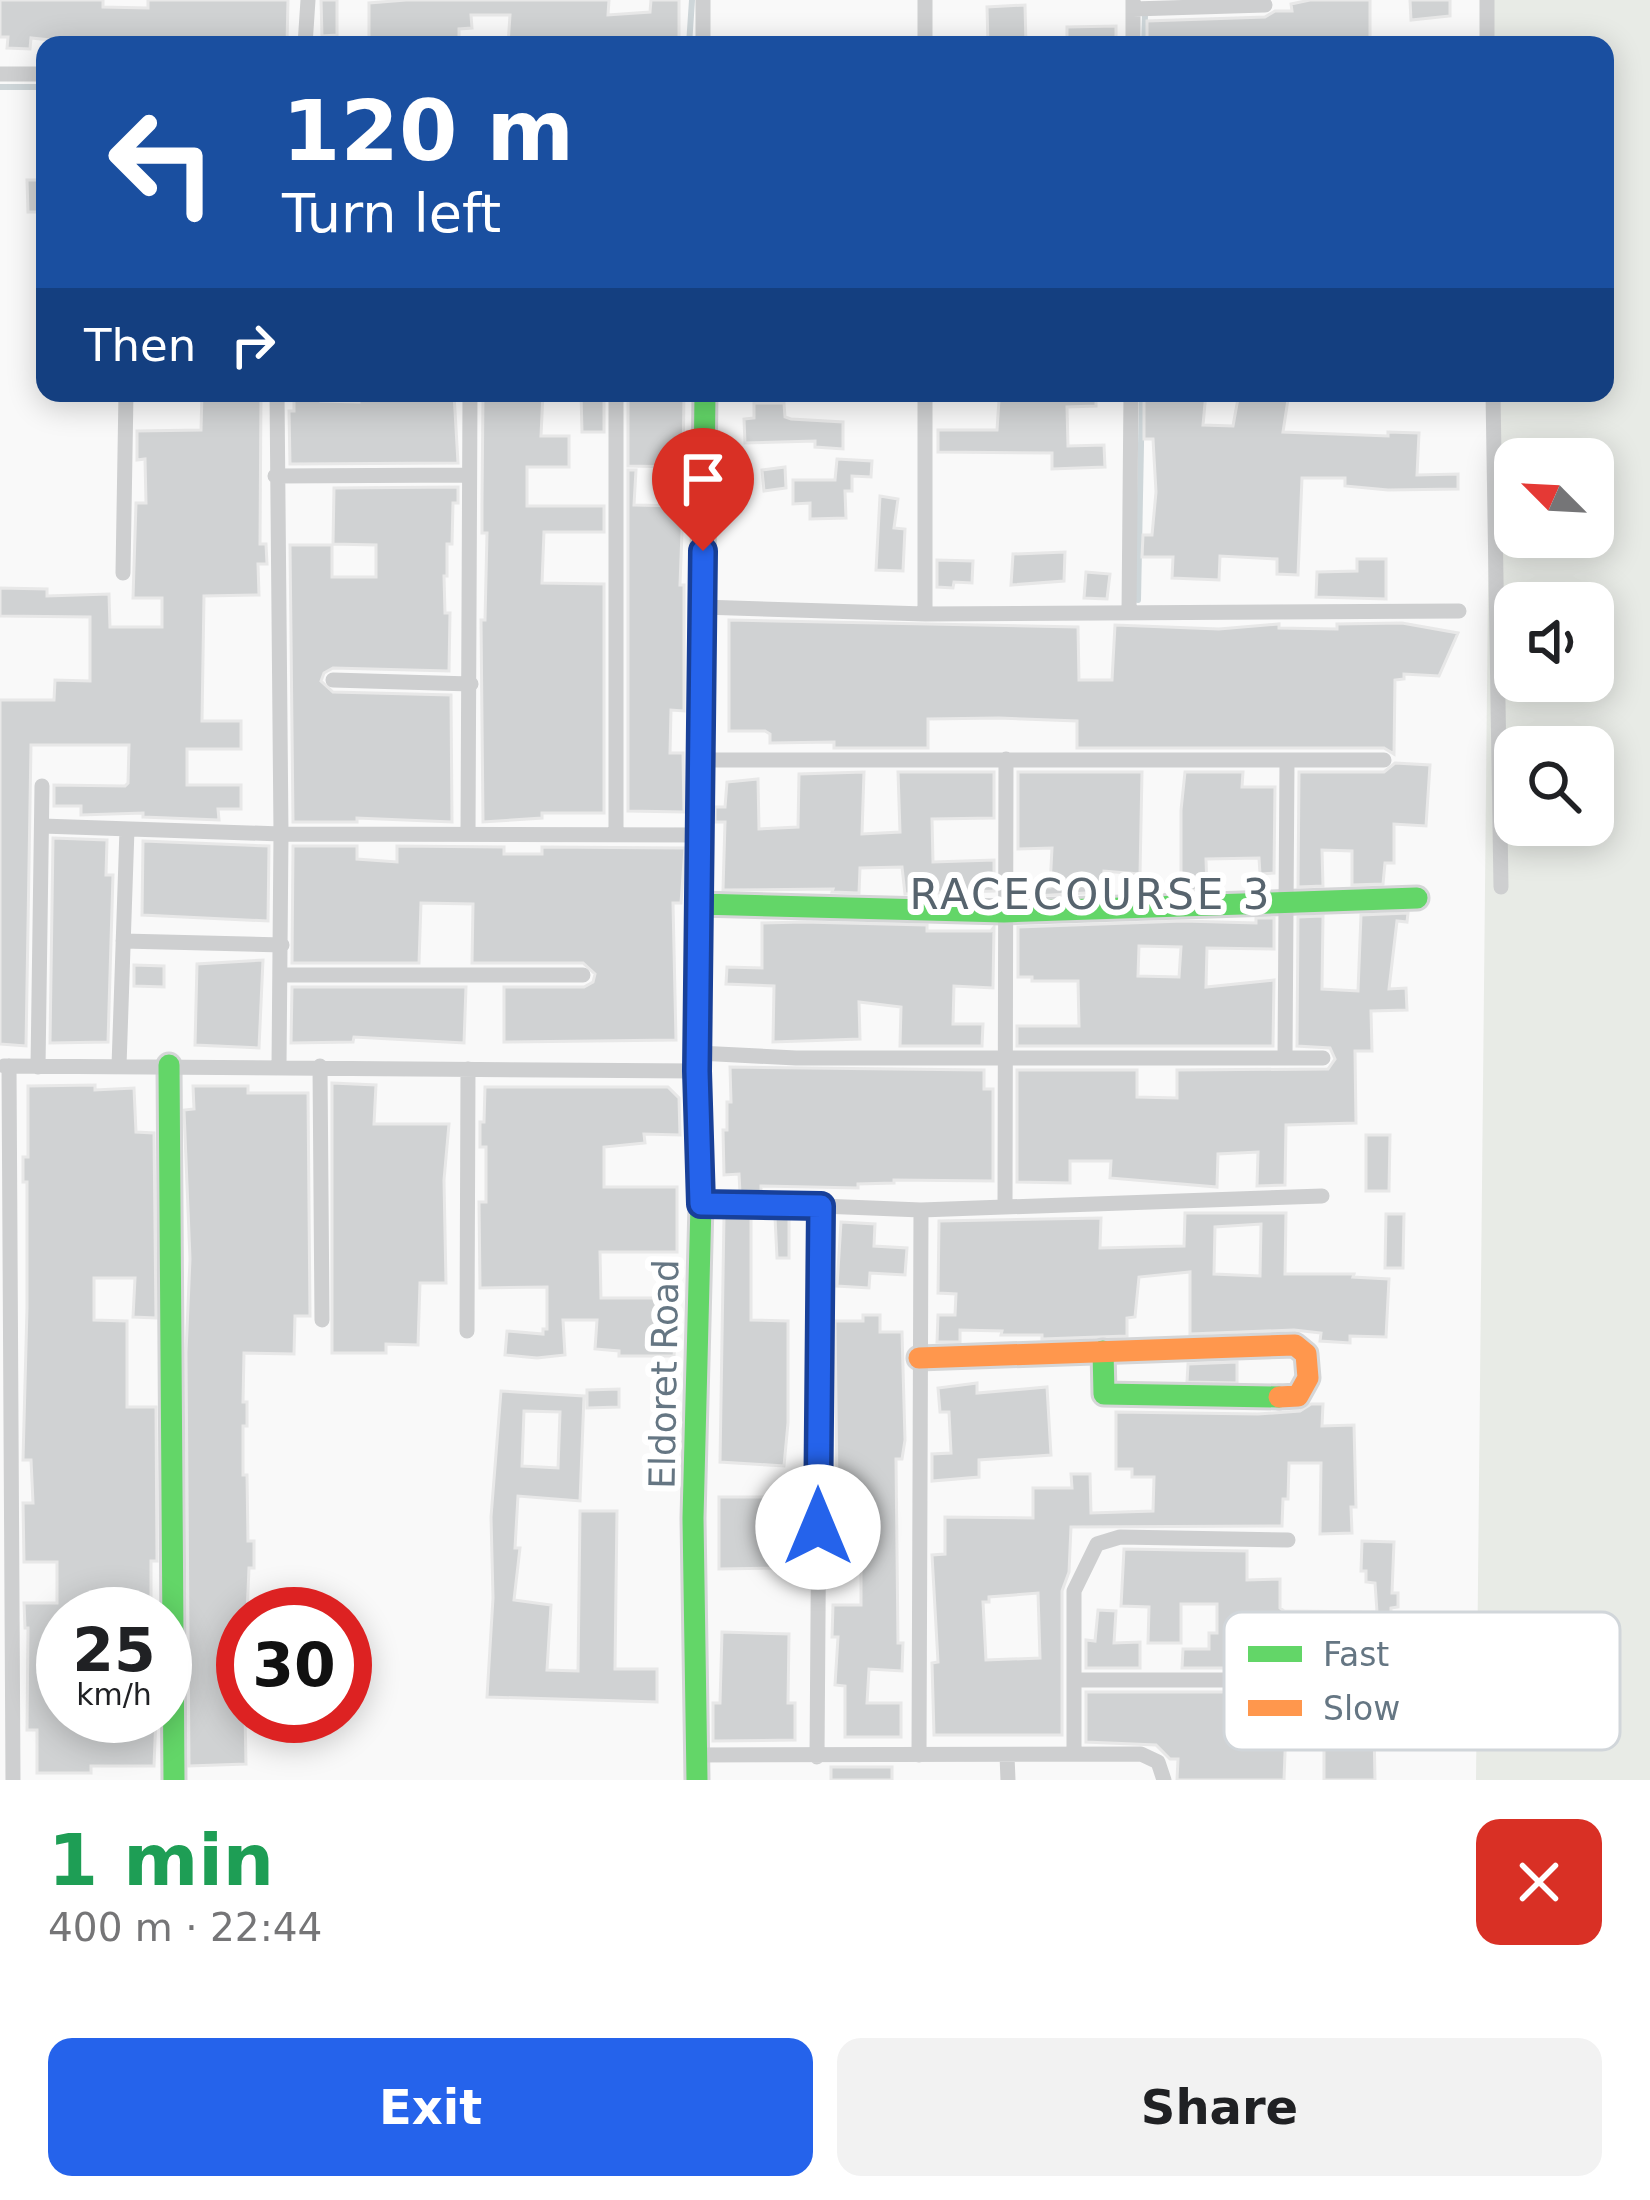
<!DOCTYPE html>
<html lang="en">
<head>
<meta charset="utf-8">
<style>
	:root { --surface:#fff; --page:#f2f2f2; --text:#202124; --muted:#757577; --accent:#2563eb }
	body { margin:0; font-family:"DejaVu Sans",sans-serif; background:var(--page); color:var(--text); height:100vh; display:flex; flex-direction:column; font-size:45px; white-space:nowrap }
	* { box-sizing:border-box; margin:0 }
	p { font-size:39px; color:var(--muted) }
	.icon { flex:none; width:66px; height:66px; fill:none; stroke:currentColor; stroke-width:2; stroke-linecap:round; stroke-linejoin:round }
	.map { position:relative; height:1780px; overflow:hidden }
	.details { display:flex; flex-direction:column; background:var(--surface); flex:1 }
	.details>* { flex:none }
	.hud { position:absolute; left:36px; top:36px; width:1578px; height:366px; border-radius:24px; box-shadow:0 6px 30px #0003; background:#1a4fa0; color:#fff; overflow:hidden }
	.needle { width:78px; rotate:294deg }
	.buttons { position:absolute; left:1494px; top:438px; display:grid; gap:24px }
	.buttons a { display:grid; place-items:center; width:120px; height:120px; border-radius:24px; background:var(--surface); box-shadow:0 6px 30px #0003; font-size:60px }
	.speed { position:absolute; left:36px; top:1587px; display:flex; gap:24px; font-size:60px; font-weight:700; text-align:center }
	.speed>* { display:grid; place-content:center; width:156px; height:156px; border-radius:50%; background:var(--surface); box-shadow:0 6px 30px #0003; line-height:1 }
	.speed small { font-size:30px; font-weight:400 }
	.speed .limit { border:18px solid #d22; background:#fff; color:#111 }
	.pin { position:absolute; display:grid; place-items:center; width:102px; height:102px; color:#fff; margin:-123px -51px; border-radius:50% 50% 50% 0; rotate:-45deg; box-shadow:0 0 12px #0007 }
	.pin .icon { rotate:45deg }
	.me { position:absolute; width:132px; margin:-66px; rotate:0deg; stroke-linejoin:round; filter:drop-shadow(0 0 9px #0008) }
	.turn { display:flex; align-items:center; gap:42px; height:252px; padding:0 48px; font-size:54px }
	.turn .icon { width:156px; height:156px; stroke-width:2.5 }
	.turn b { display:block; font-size:84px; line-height:102px }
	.then { display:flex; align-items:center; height:114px; padding:0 48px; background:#0003; gap:24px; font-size:45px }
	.round { display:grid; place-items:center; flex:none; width:126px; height:126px; border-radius:24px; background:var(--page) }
	.headline { display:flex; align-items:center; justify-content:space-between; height:204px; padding:0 48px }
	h1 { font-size:72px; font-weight:700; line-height:90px; color:#1e9e55 }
	.button { display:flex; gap:24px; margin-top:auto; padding:24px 48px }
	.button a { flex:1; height:138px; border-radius:24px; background:var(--accent); color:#fff; font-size:48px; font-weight:700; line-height:138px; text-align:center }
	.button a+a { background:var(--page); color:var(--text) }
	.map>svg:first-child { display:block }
	.green { fill:#e8ebe6; fill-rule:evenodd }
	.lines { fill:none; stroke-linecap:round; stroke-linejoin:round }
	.stream { stroke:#ced6d9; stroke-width:6 }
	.building { fill:#d0d2d3; stroke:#e8e8e8; stroke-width:3; fill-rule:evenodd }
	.fast-casing { stroke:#d5d6d7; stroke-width:27 }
	.slow-casing { stroke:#d5d6d7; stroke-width:27 }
	.street { stroke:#cecfd0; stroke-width:15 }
	.fast { stroke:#63d668; stroke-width:21 }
	.slow { stroke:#ff974d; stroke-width:21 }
	.route-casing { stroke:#184099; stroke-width:30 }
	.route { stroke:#2563eb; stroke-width:21 }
	.labels { text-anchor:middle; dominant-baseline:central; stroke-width:12; stroke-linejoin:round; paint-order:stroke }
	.street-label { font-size:36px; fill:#657683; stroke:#fff }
	.quarter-label { font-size:42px; letter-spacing:3px; fill:#57646e; stroke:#fff }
	.key { fill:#fff; stroke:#d1d6da; stroke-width:3 }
	.key-label { font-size:33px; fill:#657683 }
</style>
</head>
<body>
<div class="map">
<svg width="1650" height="1780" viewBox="0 0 1650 1780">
	<rect width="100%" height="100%" fill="#f9f9f9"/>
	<path class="green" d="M1494,0H1650V1780H1476L1490,393H1605V45H1493ZM1515,459H1593V537H1515ZM1515,603H1593V681H1515ZM1515,747H1593V825H1515Z"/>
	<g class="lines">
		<path class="stream" d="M689,45L692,0
			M1144,45L1145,15
			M0,87H45
			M1138,600L1142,393"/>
	</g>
	<path class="building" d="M0,0H103V7L148,8V0H288L287,45H212V40L170,38H135V45H98L31,38L30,49L7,48L8,37H0Z
		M321,0H337V35L322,36Z
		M406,0H609L608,15L650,12L651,0H679V45H508L510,15H471L472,28L459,29V45H369V3Z
		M1310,0H1370V45L1147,42V21L1265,17L1275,11H1292L1291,4Z
		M1410,0H1450V16L1411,20Z
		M1025,5L1026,45H988L987,7Z
		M1116,26V43L1067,42V27Z
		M27,180H45V212H28Z
		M202,393H261L260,544H266L267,564H258L259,595L204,596L202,721H241V749H187V785H241V809H218L219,820L143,817V813L81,815V806H54V785L125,786L128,783L129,745H31L26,1046L0,1044V700H54L55,680L90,681V617L0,616V588L47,589V596L109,594L110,627H162V598H133L136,503H146L145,459L137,460V431L201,430Z
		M294,393H321V401L359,402V393H454L458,463L290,464L289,411H294Z
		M483,393H543L541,436H569V467H527V506H604V532H544L542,583L604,584V813H542V818L483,822L481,620H485L487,533H482V503Z
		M581,393H604V432H582Z
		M628,393H684L683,467L628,466Z
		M1004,393H1096V406L1067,407L1068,446L1104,445L1105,467L1052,469V453L938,452V430H997L999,400H1004Z
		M1144,393H1206L1203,425L1233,426L1239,393H1289L1283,432L1388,436V432L1419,433L1417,475L1458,474V489L1388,490L1345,486V478H1302L1298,575L1277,574V559L1220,556L1219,580L1172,578L1173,557H1142L1143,535H1152L1156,492L1153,439H1144Z
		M754,403H784L785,417L791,419L843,422V449L815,447V441L745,443L744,419L754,418Z
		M837,459L872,461L871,477L852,476V491H845L846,518L810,519V503L793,504V480H835Z
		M785,467L786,488L764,491L762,470Z
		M628,470H636L634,505L683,506L680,585H684V711L671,710L670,753H683L684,812L628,811Z
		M458,487V503H453L452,544H447V576H444L445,613H450L449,671L333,668L324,673L321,681L333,692L451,695L452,822L357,818V822H293L290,545H332V577H376V545L333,544L334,488Z
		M880,496L898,499L894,528L905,529L903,571L876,570Z
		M1065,552L1064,581L1011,585L1013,554Z
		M1357,559H1386V599L1316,597L1317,572L1357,571Z
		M937,560L973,561L972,583L954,582L953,588L937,587Z
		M1086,572L1110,574L1107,599L1084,598Z
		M729,620L1078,627L1079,680H1112L1115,625L1219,629L1279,624V628L1337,629V624L1402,623L1458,633L1439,676L1404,674V679L1395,680L1394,754L1384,748H1077V721L999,718L928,719V748H834V742L770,743V734L765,731H729Z
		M1395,763L1430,765L1426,826L1394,824V863H1385L1383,884L1352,885V851L1322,850L1323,886L1298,887L1299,772H1384Z
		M864,772L862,834L900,832L898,772H994V818L932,819L933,862L994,860V891L905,894L902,867L860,868L859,893L832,892L833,889L723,890L725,822H715V807H725L727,782L758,779L759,829L798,827L799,774Z
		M1018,772H1142L1140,874L1104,871L1103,892L1018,897V885L1050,887L1052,848L1018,849Z
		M1185,772H1243L1242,787H1275L1274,873L1260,874L1259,858L1206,859L1207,890L1181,891V810Z
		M53,838L107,840L106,875H113L108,1042L50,1043Z
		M143,841L269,846L268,921L142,915Z
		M293,846H357V859L397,862V846L504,847V854H542V847L685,848L681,903H673L676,1040L504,1042V987H584L593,982L595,974L583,963H472L473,904L421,903L419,963H292Z
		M1408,913L1407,922L1397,921L1389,989L1406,988L1407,1010L1371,1011L1372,1051H1355L1356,1123L1286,1125L1285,1185L1257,1186L1258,1152L1218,1154L1217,1187L1110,1178L1111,1161H1070V1183L1017,1182V1070H1137V1097L1177,1098V1070L1328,1069L1335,1059L1330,1048L1297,1046L1298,917L1323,916L1322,989L1358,991L1361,915Z
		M1256,918H1274V949L1207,948L1206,987L1274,980L1273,1046H1017V1026H1079L1078,981H1032V977H1018V927L1183,921L1256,923ZM1139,946L1181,947L1179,977L1138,976Z
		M803,922L927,925V931H991L994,927L993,988L954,986L953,1024H983L982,1046H900L901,1007L859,1002L860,1039L773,1042L774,986L726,984L727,967L762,968V923Z
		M263,960L259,1048L195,1045L197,964Z
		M134,965L164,966V987L134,986Z
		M292,987H466L464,1043L354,1037L353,1042L291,1043Z
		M730,1067L984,1070V1089H993V1181L894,1180V1183L858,1184V1188L761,1186V1193H740L739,1174L724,1175L723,1130H727V1102H731Z
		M332,1083L376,1085L374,1124H449L444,1180L446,1283H420L418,1345L386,1344V1353H332Z
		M95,1085V1090L134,1088L136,1132L154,1133L156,1318L133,1317L135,1278H94V1320L127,1321V1407H156L157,1561H151V1614H63V1716H156L154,1766H91V1773H37V1730H27L28,1628H25L24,1603H57V1562H24L23,1503H33L31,1460H23L27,1308V1182H23V1157H28V1086Z
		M193,1086H248V1093H308L310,1316H295L294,1354L244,1353L243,1402H247V1426H243V1475H247L248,1541H254V1568H249L247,1614H243L246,1764L189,1766L186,1353L190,1259L184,1110L194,1109Z
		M485,1087H668L679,1098L680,1135L644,1134L645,1143L604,1147V1187H677V1252H600L601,1298H679L674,1356H619V1351L595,1349L597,1320H563L565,1355L537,1358L505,1355L507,1331L543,1334V1329H547V1287L480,1288L479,1202H486V1147H480V1122H484Z
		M1366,1135H1390L1389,1191H1366Z
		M1185,1213H1286L1285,1274H1354L1353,1277L1389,1279L1386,1337L1350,1336V1343L1320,1341L1321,1333L1294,1330L1190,1334V1272L1139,1277L1135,1317L1127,1318V1336L1042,1339V1335H1001L1002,1331L960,1330V1342H937L938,1315H955L956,1294L938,1293L939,1221L1101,1218L1100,1248L1184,1246ZM1261,1224L1260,1276L1214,1274L1215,1227Z
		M1386,1214H1404L1403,1268H1385Z
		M724,1216L751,1217V1320L788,1321V1423L784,1466L720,1462Z
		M775,1217H789V1258H777Z
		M841,1222L875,1224L874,1246L907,1248L905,1275L870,1273L869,1288L837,1286Z
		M863,1315H880V1332H902L905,1440L902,1459H896L898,1643H903L902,1671L869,1669L867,1703H901V1737H845V1686L835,1685L838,1637H832L833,1605H861V1565L838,1566L835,1321H863Z
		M1237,1362V1383L1187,1382L1188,1364Z
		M977,1383V1393L1047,1387L1051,1455L979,1460V1477L932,1481V1454L951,1453L949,1412H940L938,1388Z
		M619,1389V1407L587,1408V1390Z
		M501,1391L584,1396L580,1501L518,1496L515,1548H520L514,1600L551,1605L547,1670L578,1671L580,1511H617L615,1669H657V1702L487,1697L493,1598L491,1517ZM524,1411L560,1412L558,1468L522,1466Z
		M1311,1404H1323L1322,1426L1354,1425L1356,1507H1351L1352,1533L1320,1534L1321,1463H1289L1288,1499H1283L1282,1526L1071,1527L1069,1572L1062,1591V1735H934L932,1663L938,1662L932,1555L945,1554V1517L1033,1518V1488H1072L1071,1474H1090L1091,1513L1153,1511L1154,1477H1132V1469H1116V1412L1258,1414L1300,1411ZM1038,1593L1040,1658L986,1660L983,1602H989V1597Z
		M719,1497H789L786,1568L719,1569Z
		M1362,1541L1394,1542L1392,1593H1398V1607L1391,1608L1389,1673L1371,1668H1182L1183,1649H1209V1633H1217V1604H1181V1643H1148L1149,1607L1121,1606L1124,1549L1247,1551V1580L1280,1579V1608L1284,1611L1377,1612L1375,1583L1366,1582V1571H1361Z
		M1098,1610L1116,1611L1114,1643L1140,1642V1668H1086V1640L1095,1641Z
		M722,1632L789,1634L788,1703H795V1740L713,1741V1703H720Z
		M1086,1692H1357L1358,1728L1374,1727L1375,1780H1324V1726L1286,1727L1284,1780H1177L1178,1759H1170L1156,1745L1086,1742Z
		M831,1767H892V1780H831Z"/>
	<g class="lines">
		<g class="fast-casing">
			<path id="fast" d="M700,904L1004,912L1417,898
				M169,1065L174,1780
				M1103,1351L1104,1394L1279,1397
				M697,1780L693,1518L701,1204L697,1071L705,393"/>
		</g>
		<g class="slow-casing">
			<path id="slow" d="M919,1358L1295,1345L1306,1354L1308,1378L1298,1396L1279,1397"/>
		</g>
		<path class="street" d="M1487,0V45
			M1133,9L1265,5
			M305,45L308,0
			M703,45V0
			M925,45V0
			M1133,45V0
			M0,74H45
			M277,393L281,834L279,1066
			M616,393V835
			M1493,393L1501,887
			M275,476L469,475
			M123,573L126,393
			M702,607L925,614V393
			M1129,613L1131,393
			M925,614L1459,611
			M333,680L471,684
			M703,760H1384
			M42,826L281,834L701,835
			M468,833L470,393
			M123,941L282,945
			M282,975H583
			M698,1053L796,1058H1323
			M1285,1058L1287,762
			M4,1066L697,1071
			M9,1066L13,1780
			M119,1066L127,829
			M320,1066L322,1320
			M38,1067L42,786
			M701,1204L821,1206L817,1757
			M821,1206L921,1210L1322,1196
			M1005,1206L1006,759
			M467,1331L468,1069
			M1074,1680H1371
			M1074,1754V1591L1097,1544L1120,1537L1288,1540
			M696,1755L1141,1754L1158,1762L1164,1780
			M919,1755L921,1210
			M1007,1756L1008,1780"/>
		<use href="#fast" class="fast"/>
		<use href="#slow" class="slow"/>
	</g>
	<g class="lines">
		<g class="route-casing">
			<path id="route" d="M703,551L697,1071L701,1204L821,1206L818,1527"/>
		</g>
		<use href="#route" class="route"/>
	</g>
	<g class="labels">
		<g class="street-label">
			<text transform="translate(664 1374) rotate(-89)">Eldoret Road</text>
		</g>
		<g class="quarter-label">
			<text x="1091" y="894">RACECOURSE 3</text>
		</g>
	</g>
	<rect x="1224" y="1612" width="396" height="138" rx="18" class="key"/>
	<rect x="1248" y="1646" width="54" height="16" fill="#63d668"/>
	<rect x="1248" y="1700" width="54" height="16" fill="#ff974d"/>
	<g class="key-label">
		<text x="1323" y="1666">Fast</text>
		<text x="1323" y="1720">Slow</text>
	</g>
</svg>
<div class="buttons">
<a><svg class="needle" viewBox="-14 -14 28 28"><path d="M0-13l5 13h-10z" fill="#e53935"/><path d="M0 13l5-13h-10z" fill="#757577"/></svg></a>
<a><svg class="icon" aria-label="sound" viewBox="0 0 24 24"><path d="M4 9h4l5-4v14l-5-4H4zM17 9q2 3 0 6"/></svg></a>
<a><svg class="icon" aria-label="search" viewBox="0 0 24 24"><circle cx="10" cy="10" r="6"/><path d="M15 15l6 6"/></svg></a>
</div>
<div class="speed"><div>25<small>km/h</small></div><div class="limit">30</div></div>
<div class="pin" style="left:703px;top:551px;background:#d93025"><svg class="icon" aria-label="arrive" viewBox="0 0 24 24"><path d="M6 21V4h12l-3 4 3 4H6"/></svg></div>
<svg class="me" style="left:818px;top:1527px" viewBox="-20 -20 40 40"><circle r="19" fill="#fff"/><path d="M0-13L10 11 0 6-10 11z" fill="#2563eb"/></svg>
<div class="hud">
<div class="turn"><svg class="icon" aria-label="left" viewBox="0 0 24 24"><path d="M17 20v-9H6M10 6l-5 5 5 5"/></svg><div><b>120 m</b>Turn left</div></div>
<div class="then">Then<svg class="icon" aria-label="right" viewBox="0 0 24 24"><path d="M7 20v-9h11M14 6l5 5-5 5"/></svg></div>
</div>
</div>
<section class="details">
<div class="headline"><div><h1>1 min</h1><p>400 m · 22:44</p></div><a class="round" style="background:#d93025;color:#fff"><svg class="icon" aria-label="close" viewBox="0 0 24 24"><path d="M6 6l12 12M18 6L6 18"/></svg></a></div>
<div class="button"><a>Exit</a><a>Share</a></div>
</section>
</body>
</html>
